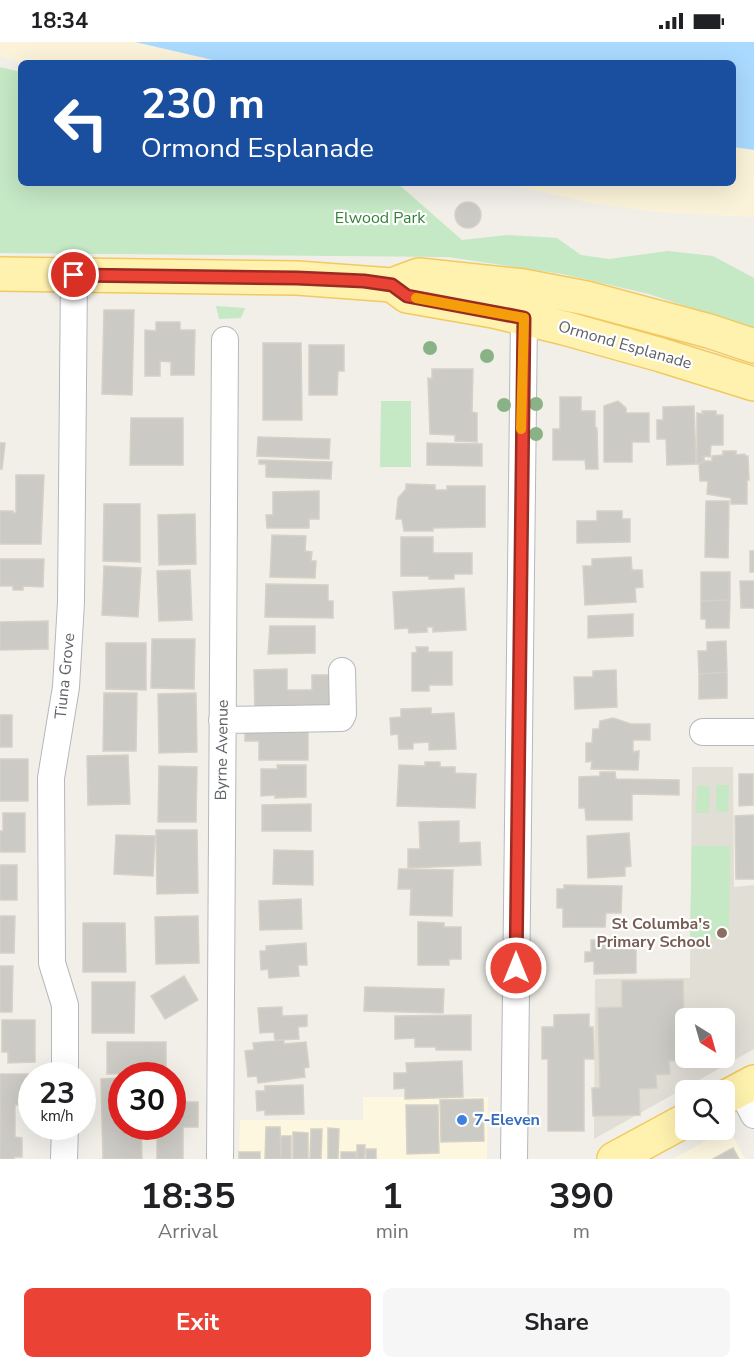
<!DOCTYPE html>
<html lang="en">
<head>
<meta charset="utf-8">
<style>
	:root { --surface:#fff; --page:#f6f6f6; --text:#202124; --muted:#757577; --accent:#ea4335 }
	body { margin:0; font-family:"Nunito Sans",sans-serif; background:var(--page); color:var(--text); height:100vh; display:flex; flex-direction:column; font-size:22px; white-space:nowrap }
	* { box-sizing:border-box; margin:0 }
	p { font-size:20px; color:var(--muted) }
	.icon { flex:none; width:33px; height:33px; fill:none; stroke:currentColor; stroke-width:2; stroke-linecap:round; stroke-linejoin:round }
	.map { position:relative; height:1117px; overflow:hidden }
	.details { display:flex; flex-direction:column; background:var(--surface); flex:1 }
	.details>* { flex:none }
	.guide { position:absolute; left:18px; top:18px; width:718px; height:126px; border-radius:9px; box-shadow:0 6px 24px #0002; background:#1a4fa0; color:#fff; overflow:hidden }
	.needle { width:39px; rotate:143deg }
	.controls { position:absolute; left:675px; top:966px; display:grid; gap:12px }
	.controls a { display:grid; place-items:center; width:60px; height:60px; border-radius:9px; background:var(--surface); box-shadow:0 6px 24px #0002; font-size:30px }
	.speed { position:absolute; left:18px; top:1020px; display:flex; gap:12px; font-size:30px; font-weight:700; text-align:center }
	.speed>* { display:grid; place-content:center; width:78px; height:78px; border-radius:50%; background:var(--surface); box-shadow:0 6px 24px #0002; line-height:1 }
	.speed small { font-size:15px; font-weight:400 }
	.speed .limit { border:9px solid #d22; background:#fff; color:#111 }
	.pin { position:absolute; display:grid; place-items:center; width:51px; height:51px; color:#fff; margin:-26px; border:3px solid #fff; border-radius:50%; box-shadow:0 2px 6px #0007 }
	.me { position:absolute; width:66px; margin:-33px; rotate:0deg; stroke-linejoin:round; filter:drop-shadow(0 0 4px #0008) }
	.turn { display:flex; align-items:center; gap:21px; height:126px; padding:0 24px; font-size:27px }
	.turn .icon { width:78px; height:78px; stroke-width:2.5 }
	.turn b { display:block; font-size:42px; line-height:51px }
	.eta { display:flex; justify-content:space-evenly; align-items:center; height:102px; text-align:center }
	.eta b { font-size:36px; font-weight:700; line-height:42px }
	.cta { display:flex; gap:12px; margin-top:auto; padding:12px 24px }
	.cta a { flex:1; height:69px; border-radius:9px; background:var(--accent); color:#fff; font-size:24px; font-weight:700; line-height:69px; text-align:center }
	.cta a+a { background:var(--page); color:var(--text) }
	.status { display:flex; justify-content:space-between; align-items:center; height:42px; padding:0 30px; background:var(--surface); direction:ltr }
	.status svg { height:16px; fill:currentColor }
	.map>svg:first-child { display:block }
	.commercial { fill:#fef7e0 }
	.education { fill:#e1ded6; fill-rule:evenodd }
	.green { fill:#c5e8c5 }
	.sand { fill:#fbf3d9 }
	.water { fill:#aadaff }
	.building { fill:#cccac5; stroke:#d6d1c6; stroke-width:1.5 }
	.lines { fill:none; stroke-linecap:round; stroke-linejoin:round }
	.minor-casing { stroke:#b5b8bc; stroke-width:28 }
	.major-casing { stroke:#f2c960; stroke-width:36 }
	.minor { stroke:#fff; stroke-width:26 }
	.major { stroke:#fff2af; stroke-width:33 }
	.tree { fill:#89b387 }
	.route-casing { stroke:#982c22; stroke-width:15 }
	.route { stroke:#ea4335; stroke-width:10 }
	.slow { stroke:#f59e0b; stroke-width:10 }
	.education-dot { fill:#8d6e63; stroke:#fff; stroke-width:2 }
	.shop-dot { fill:#3f7fe0; stroke:#fff; stroke-width:2 }
	.labels { text-anchor:middle; dominant-baseline:central; stroke-width:4.5; stroke-linejoin:round; paint-order:stroke }
	.park-label { font-size:16px; fill:#348238; stroke:#fff }
	.street-label { font-size:16px; fill:#5f6368; stroke:#fff }
	.education-label { font-size:16px; font-weight:bold; fill:#785e54; stroke:#fff; text-anchor:end }
	.shop-label { font-size:16px; font-weight:bold; fill:#366cbe; stroke:#fff; text-anchor:start }
</style>
</head>
<body>
<div class="status"><b>18:34</b><svg viewBox="0 0 49 12"><path d="M0 12V9h3v3zM5 12V6h3v6zM10 12V3h3v9zM15 12V0h3v12zM26 1h20v11H26zM47 4h2v5h-2z"/></svg></div>
<div class="map">
<svg width="754" height="1117" viewBox="0 0 754 1117">
	<rect width="100%" height="100%" fill="#f1efe8"/>
	<path class="commercial" d="M363,1055H488L487,1117H239L240,1078H363Z
		M729,1086L745,1117H673Z"/>
	<path class="education" d="M692,725H733L734,845L754,843V1007L594,1097L595,937L690,936ZM686,976H724V1016H686Z"/>
	<path class="green" d="M0,25L21,30V141H397L462,198L507,193L557,196L581,213L609,217L668,209L713,214L754,236V287L649,252L562,232L448,215L0,211Z
		M216,264L245,266L241,276L219,277Z
		M381,359H411V425H380Z
		M716,743H729L728,770L716,769Z
		M697,744H710L709,771H696Z
		M692,804H730L729,896L690,895Z"/>
	<path class="sand" d="M0,0H135L226,21H24L0,14Z
		M734,105L754,108V175L656,170L591,161L502,141H734Z"/>
	<path class="water" d="M135,0H754V108L734,105V21H226Z"/>
	<path class="building" d="M455 173a13 13 0 1 1 26 0a13 13 0 1 1-26 0Z
		M104,268H134L132,353L102,352Z
		M156,280H180V288H195L194,333H171V320L160,319V334H145V288L156,289Z
		M263,301H301L302,378H263Z
		M309,303H344V329H338L337,353H309Z
		M432,327H473L472,370L477,371V400L455,399V393L430,392L428,336L432,337Z
		M560,355H581V369H595V385L597,386L598,427H586L585,418H553V387H560Z
		M618,359L626,366V371H649V400H632V420H604V364Z
		M694,364L696,422L667,423L666,397H657V378H663V365Z
		M702,369H716V373H723V403H711L710,415L704,414V419L699,422H697V371L703,372Z
		M131,376H183V423H130Z
		M258,395L330,397L329,417L257,414Z
		M0,401H5L2,427H0Z
		M427,401L482,402V424L427,423Z
		M723,409H736V413L745,412V414H748L749,438H747V462H731V456L707,452L708,439H700L699,422L704,419H712V414L723,413Z
		M259,418L332,420L331,437L266,435V422H259Z
		M16,433H44L41,502H0V469H13V471H16Z
		M406,442L435,443V448H447V444H485V485L433,486V489H404L402,477H396L398,456L406,447Z
		M319,449V477H309V486H267L266,473H273V450Z
		M706,459H729L728,516L705,515Z
		M104,462H140V520L103,519Z
		M597,469H622V477H630V500L577,501V479H597Z
		M195,472L196,522L159,523L158,473Z
		M272,493L306,494L305,509L312,510L311,519H316L315,536L270,535Z
		M401,495H433V511H472V532H454V537H429V534H401Z
		M750,509H754V530H750Z
		M631,515L632,528H642L643,545L635,546L636,560L585,563L583,524H592V517Z
		M0,517H44L43,545L23,544V548H13V544H0Z
		M104,524L141,526L138,575L102,573Z
		M190,528L192,578L159,579L157,529Z
		M701,530H730V558L701,559Z
		M740,539H754V566H741Z
		M266,542L328,543V559H333V576L265,575Z
		M464,546L466,588L433,590V585H427V590L409,591L408,586L395,587L393,550Z
		M730,558L729,586H706V577H701V559Z
		M633,572V594L588,596V574Z
		M48,579V607L0,608V580Z
		M270,584H315V611L268,612Z
		M152,597H195L194,647L151,646Z
		M726,599L727,630L699,632L698,609H707V600Z
		M106,601H146V648L106,647Z
		M416,605H428V610H452V643H429V649H412V611L417,610Z
		M287,627V648H312V633H342L343,672L255,673L254,628Z
		M616,628L617,665L575,667L574,635H593V629Z
		M727,630V656L699,657V632Z
		M104,651H137L136,709H103Z
		M196,651L197,710L159,711L158,652Z
		M431,666V672L454,671L456,707L429,708V700L413,701V707H399L398,692L391,693L390,676L401,675V667Z
		M0,673H12V705H0Z
		M613,676L631,682H650V698H633V710L639,709L638,728L591,727L592,719L586,720V701H592L593,687H599L600,679Z
		M245,683H308V718H259V699H245Z
		M128,713L130,762L88,763L87,714Z
		M0,717H28V759H0Z
		M425,720H440V725H455V731L476,732L475,766L397,764L399,723L425,724Z
		M277,723H306V755L275,756V753L261,754V727H278Z
		M159,724L197,725L196,780H158Z
		M600,730H615L616,737L679,738V753L632,752V778H586L585,766H579V735L600,734Z
		M739,732H753V763L739,764Z
		M311,762V789H262V763Z
		M3,771H25V810H0V789H3Z
		M754,773V837H736L735,774Z
		M459,779V801L480,800L481,823L408,826V807H420L419,780Z
		M156,788H197L198,851L157,852Z
		M629,791L631,824L625,825V834L588,836L587,794Z
		M116,793L155,794L153,834L114,832Z
		M274,808L313,809V843L273,842Z
		M0,823H17V858H0Z
		M399,827L453,828L452,874L410,873L411,847H398Z
		M564,843L622,844L621,871H606L605,885H563V866H557V847H564Z
		M301,857L302,887L260,888L259,859Z
		M0,874H15L14,911H0Z
		M198,874L199,921L156,922L155,875Z
		M418,880L444,881V885H461V917H449V923H418Z
		M83,881H125L126,930H83Z
		M636,897V931L594,932V919L585,920V910H591V898Z
		M306,901L307,923H298L299,934L269,936L268,927L261,928L260,909H266V904Z
		M0,924H13L12,970H0Z
		M184,934L198,958L165,977L151,954Z
		M683,938L685,1019H669L670,1032L656,1033L657,1046L639,1047L640,1073L593,1074L592,1046H600L598,966L622,965V939Z
		M92,940H135L134,991H92Z
		M365,945L444,947L443,971L364,969Z
		M282,965V974L307,973V984L298,985L299,997L275,998L274,990L260,991L258,966Z
		M589,972V985H593L594,1017H584V1089H548V1017H542V985H554V973Z
		M471,973V1008H436V1005H415V996L395,997V974Z
		M2,978H35V1020L8,1021V1010H2Z
		M284,998V1002L306,1000L309,1025L304,1026L305,1035L258,1041L257,1034L248,1035L245,1009L254,1008L253,1001Z
		M107,1000H166V1031L107,1032Z
		M462,1019L463,1055L405,1057V1046L394,1047V1031H407L406,1021Z
		M0,1032H41L32,1034V1063H15V1095L22,1096V1115H14V1117H0Z
		M120,1036L122,1084H141L142,1117H103L101,1037Z
		M303,1043L304,1072L265,1073V1068L257,1069L256,1049H265V1044Z
		M483,1057L484,1099L441,1100L440,1058Z
		M172,1060H198V1085H183V1117H157V1086H146V1084H172Z
		M406,1063H438L439,1111L407,1112Z
		M266,1085H280L281,1117H265Z
		M328,1086L339,1087L338,1117H328Z
		M311,1087H322L321,1117H310Z
		M293,1090L308,1091V1117H293Z
		M281,1094H291V1117H281Z
		M357,1103H365L364,1117H357Z
		M733,1106L739,1117H713Z
		M366,1107H376V1117H366Z
		M239,1110H260V1117H239Z
		M341,1110H356V1117H341Z"/>
	<g class="lines">
		<g class="minor-casing">
			<path id="minor" d="M222,678L341,676L343,672L342,629
				M703,690H754
				M65,1034V963L52,921L51,736L66,645L71,560L74,233
				M741,1048L754,1073
				M64,1117L65,1084
				M220,1117L225,298
				M514,1117L524,276"/>
		</g>
		<g class="major-casing">
			<path id="major" d="M0,232L297,236L392,243L419,233L523,244L586,256L709,289L754,304
				M392,243L407,254L493,269L564,286L661,313L754,342
				M724,1056L754,1040
				M614,1117L686,1078"/>
		</g>
		<use href="#minor" class="minor"/>
		<use href="#major" class="major"/>
	</g>
	<g class="tree">
		<circle cx="430" cy="306" r="7"/>
		<circle cx="487" cy="314" r="7"/>
		<circle cx="536" cy="362" r="7"/>
		<circle cx="504" cy="363" r="7"/>
		<circle cx="536" cy="392" r="7"/>
	</g>
	<g class="lines">
		<g class="route-casing">
			<path id="route" d="M74,233L297,236L364,239L392,243L407,254L524,276L516,926"/>
		</g>
		<use href="#route" class="route"/>
		<path class="slow" d="M416,256L524,276L521,387"/>
	</g>
	<circle class="education-dot" cx="722" cy="891" r="6"/>
	<circle class="shop-dot" cx="462" cy="1078" r="6"/>
	<g class="labels">
		<g class="park-label">
			<text x="380" y="176">Elwood Park</text>
		</g>
		<g class="street-label">
			<text transform="translate(625 303) rotate(16)">Ormond Esplanade</text>
			<text transform="translate(65 634) rotate(-84)">Tiuna Grove</text>
			<text transform="translate(222 708) rotate(-89)">Byrne Avenue</text>
		</g>
		<g class="education-label">
			<text x="710" y="882">St Columba's<tspan x="710" dy="18">Primary School</tspan></text>
		</g>
		<g class="shop-label">
			<text x="474" y="1078">7-Eleven</text>
		</g>
	</g>
</svg>
<div class="controls">
<a><svg class="needle" viewBox="-14 -14 28 28"><path d="M0-13l5 13h-10z" fill="#e53935"/><path d="M0 13l5-13h-10z" fill="#757577"/></svg></a>
<a><svg class="icon" aria-label="search" viewBox="0 0 24 24"><circle cx="10" cy="10" r="6"/><path d="M15 15l6 6"/></svg></a>
</div>
<div class="speed"><div>23<small>km/h</small></div><div class="limit">30</div></div>
<div class="pin" style="left:74px;top:233px;background:#d93025"><svg class="icon" aria-label="arrive" viewBox="0 0 24 24"><path d="M6 21V4h12l-3 4 3 4H6"/></svg></div>
<svg class="me" style="left:516px;top:926px" viewBox="-20 -20 40 40"><circle r="17" fill="#ea4335" stroke="#fff" stroke-width="3"/><path d="M0-11L8 9 0 5-8 9z" fill="#fff"/></svg>
<div class="guide">
<div class="turn"><svg class="icon" aria-label="left" viewBox="0 0 24 24"><path d="M17 20v-9H6M10 6l-5 5 5 5"/></svg><div><b>230 m</b>Ormond Esplanade</div></div>
</div>
</div>
<section class="details">
<div class="eta">
<div><b>18:35</b><p>Arrival</p></div>
<div><b>1</b><p>min</p></div>
<div><b>390</b><p>m</p></div>
</div>
<div class="cta"><a>Exit</a><a>Share</a></div>
</section>
</body>
</html>
